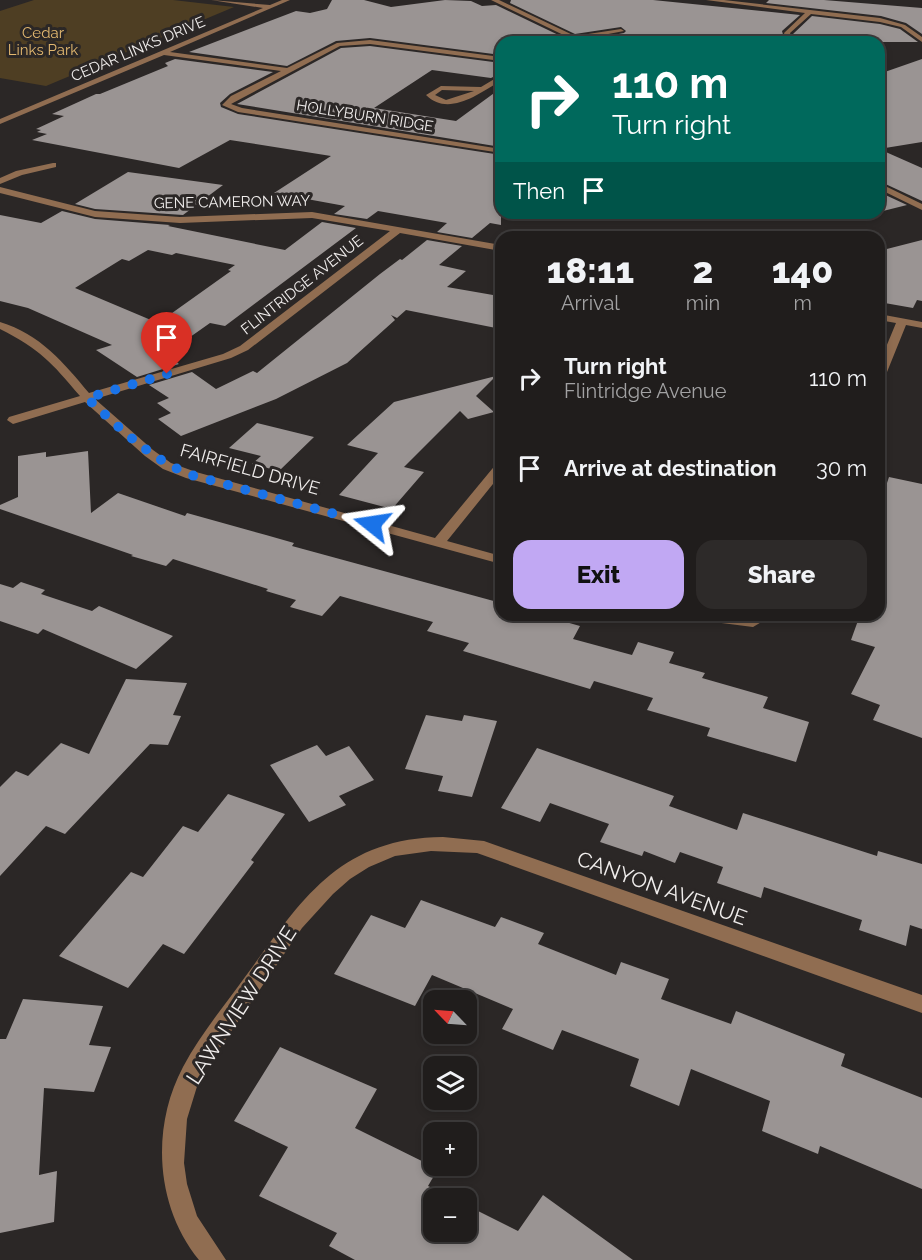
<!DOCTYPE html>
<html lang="en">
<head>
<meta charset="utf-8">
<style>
	:root { --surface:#201d1c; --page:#2d2a29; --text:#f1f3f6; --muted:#a2a2a3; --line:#3d3b3b; --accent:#c1a8f3 }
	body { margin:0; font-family:Raleway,sans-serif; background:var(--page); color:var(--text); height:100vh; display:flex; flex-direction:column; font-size:22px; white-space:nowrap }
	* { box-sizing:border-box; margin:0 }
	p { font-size:20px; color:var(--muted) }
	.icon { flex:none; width:33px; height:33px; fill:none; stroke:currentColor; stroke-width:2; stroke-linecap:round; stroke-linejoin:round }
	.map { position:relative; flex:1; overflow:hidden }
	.drawer { position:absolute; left:495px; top:231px; width:390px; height:390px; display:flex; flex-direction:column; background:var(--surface); border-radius:18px; box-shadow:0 3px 9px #0003,0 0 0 2px var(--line) }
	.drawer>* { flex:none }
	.guide { position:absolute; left:495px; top:36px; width:390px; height:183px; border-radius:18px; box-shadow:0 3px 9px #0003,0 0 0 2px var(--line); background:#00695c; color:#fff; overflow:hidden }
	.needle { width:39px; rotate:295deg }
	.buttons { position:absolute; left:423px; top:990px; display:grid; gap:12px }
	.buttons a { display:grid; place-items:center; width:54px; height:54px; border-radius:12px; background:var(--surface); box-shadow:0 3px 9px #0003,0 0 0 2px var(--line); font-size:30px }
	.pin { position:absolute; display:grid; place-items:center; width:51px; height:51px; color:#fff; margin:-62px -26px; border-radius:50% 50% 50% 0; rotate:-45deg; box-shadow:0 0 6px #0007 }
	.pin .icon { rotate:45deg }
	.me { position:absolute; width:66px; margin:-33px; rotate:285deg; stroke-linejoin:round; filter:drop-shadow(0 0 4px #0008) }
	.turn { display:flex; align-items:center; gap:21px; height:126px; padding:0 18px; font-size:27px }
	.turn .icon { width:78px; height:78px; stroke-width:2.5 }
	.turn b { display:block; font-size:42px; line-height:51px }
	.then { display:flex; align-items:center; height:57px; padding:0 18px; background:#0003; gap:12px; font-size:22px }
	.eta { display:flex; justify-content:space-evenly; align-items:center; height:102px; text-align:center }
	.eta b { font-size:36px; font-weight:800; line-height:42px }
	.primary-button { display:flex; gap:12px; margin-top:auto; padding:12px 18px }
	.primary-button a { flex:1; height:69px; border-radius:18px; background:var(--accent); color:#111; font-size:24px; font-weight:800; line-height:69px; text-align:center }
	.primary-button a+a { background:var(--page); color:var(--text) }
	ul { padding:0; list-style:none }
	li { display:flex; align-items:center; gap:18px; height:90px; padding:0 18px }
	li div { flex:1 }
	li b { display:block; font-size:22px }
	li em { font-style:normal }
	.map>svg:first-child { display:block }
	.green { fill:#4e3e23 }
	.building { fill:#9a9493; fill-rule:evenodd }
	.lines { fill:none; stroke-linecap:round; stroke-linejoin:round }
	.minor { fill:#906d51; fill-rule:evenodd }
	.route { stroke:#1a73e8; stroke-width:10; stroke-dasharray:0 18 }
	.labels { text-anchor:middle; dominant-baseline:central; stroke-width:6; stroke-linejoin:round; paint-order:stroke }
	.far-park-label { font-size:15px; fill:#e3b86f; stroke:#2b2726 }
	.far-street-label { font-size:15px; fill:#f1eeed; stroke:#2b2726 }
	.street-label { font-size:18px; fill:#f1eeed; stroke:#2b2726 }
	.near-street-label { font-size:21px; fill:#f1eeed; stroke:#2b2726 }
</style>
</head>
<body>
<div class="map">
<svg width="922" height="1260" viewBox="0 0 922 1260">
	<rect width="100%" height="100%" fill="#2b2726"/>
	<path class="green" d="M34,0H173L234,7L46,86L0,78V11Z"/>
	<path class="building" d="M332,0H364L391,7L445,0L471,1L482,6L496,5L573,42H501V55L370,38L336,41L287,66L189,52L296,11L310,13L327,9Z
		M511,0H653L800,15L782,31L785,42H588L587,40L624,33L626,31L621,27L575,34L510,3Z
		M769,0H824L922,8V34L906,23L881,16L766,3Z
		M812,16L880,24L900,29L918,42H795L793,34Z
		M370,46L501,63V73L491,78L432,70L374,108L456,121L501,88V147L237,104L341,48Z
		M175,59L273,72L230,94L220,103L221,107L238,114L501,155V225L490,223L472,238L437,232L447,223L378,211L367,219L334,214L345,206L274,193L331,156L230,140L179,168L32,140L47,134L37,132L41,130L36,129L64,116L52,114L96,94H100L168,66L165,63Z
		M922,59V142L879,149L922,168V201L879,181V74Z
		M128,172L223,185L183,215L95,209L75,204Z
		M879,192L907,205L879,212Z
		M62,211L95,219L170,225L168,226L285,250L322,222L356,228L225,326L210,323L166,354L179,364L137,377L96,350L112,345L28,308L0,301V215L41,223ZM148,250L172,255L176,253L235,265L228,270L231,271L158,323L75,288L122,259L129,261Z
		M427,240L462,246L439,265L466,271L447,287L493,295L501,286V329L406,310L397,318L391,315L395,320L347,363L276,399L181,436L158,419L171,413L157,403L169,398L149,385L192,372L216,389L253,371L257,373L380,274L400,259L402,260Z
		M922,240V301L917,300L913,308L879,302V251Z
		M496,376L476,396L494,412L468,419L460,411L404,467L424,472L392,509L339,495L378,453L347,445L394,402Z
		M257,423L314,437L279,471L252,464L261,456L229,448Z
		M88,451L91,513L118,493L185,516L187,513L266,535L294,543L292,546L501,603V615H541L580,626L573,639L632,655L638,642L674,652L669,663L705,673L702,678L768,697L763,708L809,722L796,762L707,736L710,728L647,710L653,698L594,681L590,689L463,651L469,643L427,631L433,622L340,596L322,616L290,607L296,600L266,591L268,589L173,559L166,566L131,556L133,555L0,509V505L18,497V456L46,452V457Z
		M889,477L922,484V738L873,720L880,705L851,694L875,647L851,640L860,615H879V507Z
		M21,582L45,590L41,594L92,611L99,606L173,636L136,669L43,629L38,634L0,621V584L13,588Z
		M126,679L187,683L173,715L181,716L168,745L150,744L65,834L46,826L0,876V787L16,771L28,776L61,743L89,754Z
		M426,715L462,721L464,715L497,721L472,797L438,791L443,776L405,769Z
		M317,745L326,756L349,746L374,780L339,796L346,805L309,822L270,765Z
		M537,748L674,796L669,806L737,830L743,813L877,856L878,851L922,864V929L910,925L906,946L859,930L862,920L764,887L761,898L717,883L723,867L680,852L675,863L644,851L642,856L600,842L609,824L550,803L540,822L501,808Z
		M228,794L285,814L251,860L254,862L184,954L163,944L128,988L59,956L131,872L143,877L183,826L198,832Z
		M421,900L495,927L501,917L544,933L538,944L616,975L621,962L669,979L661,999L731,1024L736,1011L845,1054L841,1066L922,1098V1189L820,1146L818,1154L762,1131L770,1101L691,1069L679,1106L630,1086L639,1059L562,1030L553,1050L502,1029L513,1009L432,975L415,1006L334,974L371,915L405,928Z
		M23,999L103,1006L89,1045L111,1047L94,1092L44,1088L39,1175L57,1171L54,1222L0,1233V1039H6Z
		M280,1047L377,1089L355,1128L438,1169L428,1186L453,1198H434V1232H466V1205L518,1231L543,1195L633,1260H355L329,1246L337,1233L259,1196L288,1147L234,1121Z"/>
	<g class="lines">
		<path class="minor" d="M211,0L270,5L282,0H290L170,52L287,68L337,43L370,40L501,57V61L370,44L340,46L231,104L242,108L501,149V153L238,112L222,105L231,96L281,71L164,55L0,124V119L263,8Z
			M491,0H499L575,36L621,29L624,31L582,39L586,42H578Z
			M706,0H724L880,18L905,25L922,37V42L901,27L880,22L811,14L790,33L793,42H787L784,33L805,13Z
			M501,75V80L497,83C476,96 447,116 426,95L441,86L481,87ZM442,90L474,91L446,100L435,95Z
			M53,163H56V167L22,175L0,184V178L16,171Z
			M879,183L922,204V210L879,189Z
			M0,187L95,211L180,217L312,212L501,245V251L400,233L248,350L231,358L95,399L153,450L171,463L196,472L435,538L497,463L501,462V474L447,541L501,556V564L186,478L163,469L145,456L85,402L13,424L7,420L9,417L80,396C51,362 41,350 0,329V322C40,334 64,363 89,393L223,354L240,346L390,231L312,218L180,223L95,217L0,193Z
			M879,314L922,322V328L906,325L885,377L879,380V364L896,323L879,320Z
			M691,615L751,617L773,615L753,627L698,620Z
			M443,837L484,841L922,995V1013L477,853L431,851L395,856L369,867L350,879L333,894L302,928L206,1068L199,1080L187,1119L184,1163L187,1184L197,1216L226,1260H199C155,1206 151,1127 183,1067C200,1035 224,1006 245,977C301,901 338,838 443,837Z"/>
	</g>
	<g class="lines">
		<path class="route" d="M167,374L87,398C120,428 150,459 191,475L372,524"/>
	</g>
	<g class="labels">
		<g class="far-park-label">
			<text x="43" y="33">Cedar<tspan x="43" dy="17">Links Park</tspan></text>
		</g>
		<g class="far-street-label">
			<text transform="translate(138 49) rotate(-23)">CEDAR LINKS DRIVE</text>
			<text transform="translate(365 116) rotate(9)">HOLLYBURN RIDGE</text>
			<text transform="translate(232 202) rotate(-1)">GENE CAMERON WAY</text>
			<text transform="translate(302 285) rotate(-38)">FLINTRIDGE AVENUE</text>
		</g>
		<g class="street-label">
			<text transform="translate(250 469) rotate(16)">FAIRFIELD DRIVE</text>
		</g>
		<g class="near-street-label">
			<text transform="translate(662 888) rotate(20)">CANYON AVENUE</text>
			<text transform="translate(241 1005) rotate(-57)">LAWNVIEW DRIVE</text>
		</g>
	</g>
</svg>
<div class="buttons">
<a><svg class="needle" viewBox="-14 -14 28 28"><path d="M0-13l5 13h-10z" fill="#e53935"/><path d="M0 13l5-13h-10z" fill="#a2a2a3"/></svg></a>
<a><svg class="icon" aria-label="layers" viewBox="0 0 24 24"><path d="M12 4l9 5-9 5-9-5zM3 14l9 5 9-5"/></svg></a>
<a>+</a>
<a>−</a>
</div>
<div class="pin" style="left:167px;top:374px;background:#d93025"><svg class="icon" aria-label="arrive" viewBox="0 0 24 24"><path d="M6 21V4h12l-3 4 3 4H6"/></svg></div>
<svg class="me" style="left:372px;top:524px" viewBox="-20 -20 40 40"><path d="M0-17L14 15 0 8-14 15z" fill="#1a73e8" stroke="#fff" stroke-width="4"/></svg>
<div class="guide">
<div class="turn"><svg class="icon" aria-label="right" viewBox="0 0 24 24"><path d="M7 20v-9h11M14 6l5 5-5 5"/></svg><div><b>110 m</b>Turn right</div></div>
<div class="then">Then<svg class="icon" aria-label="arrive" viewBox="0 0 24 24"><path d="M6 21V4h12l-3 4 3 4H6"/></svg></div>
</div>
<section class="drawer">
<div class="eta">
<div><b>18:11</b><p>Arrival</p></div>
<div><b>2</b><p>min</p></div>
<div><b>140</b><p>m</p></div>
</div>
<ul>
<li><svg class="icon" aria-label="right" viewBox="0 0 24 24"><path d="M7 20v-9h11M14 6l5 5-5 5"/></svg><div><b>Turn right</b><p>Flintridge Avenue</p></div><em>110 m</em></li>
<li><svg class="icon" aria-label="arrive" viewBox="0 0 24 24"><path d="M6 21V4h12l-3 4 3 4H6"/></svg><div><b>Arrive at destination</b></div><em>30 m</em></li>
</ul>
<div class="primary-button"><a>Exit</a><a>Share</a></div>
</section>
</div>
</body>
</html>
